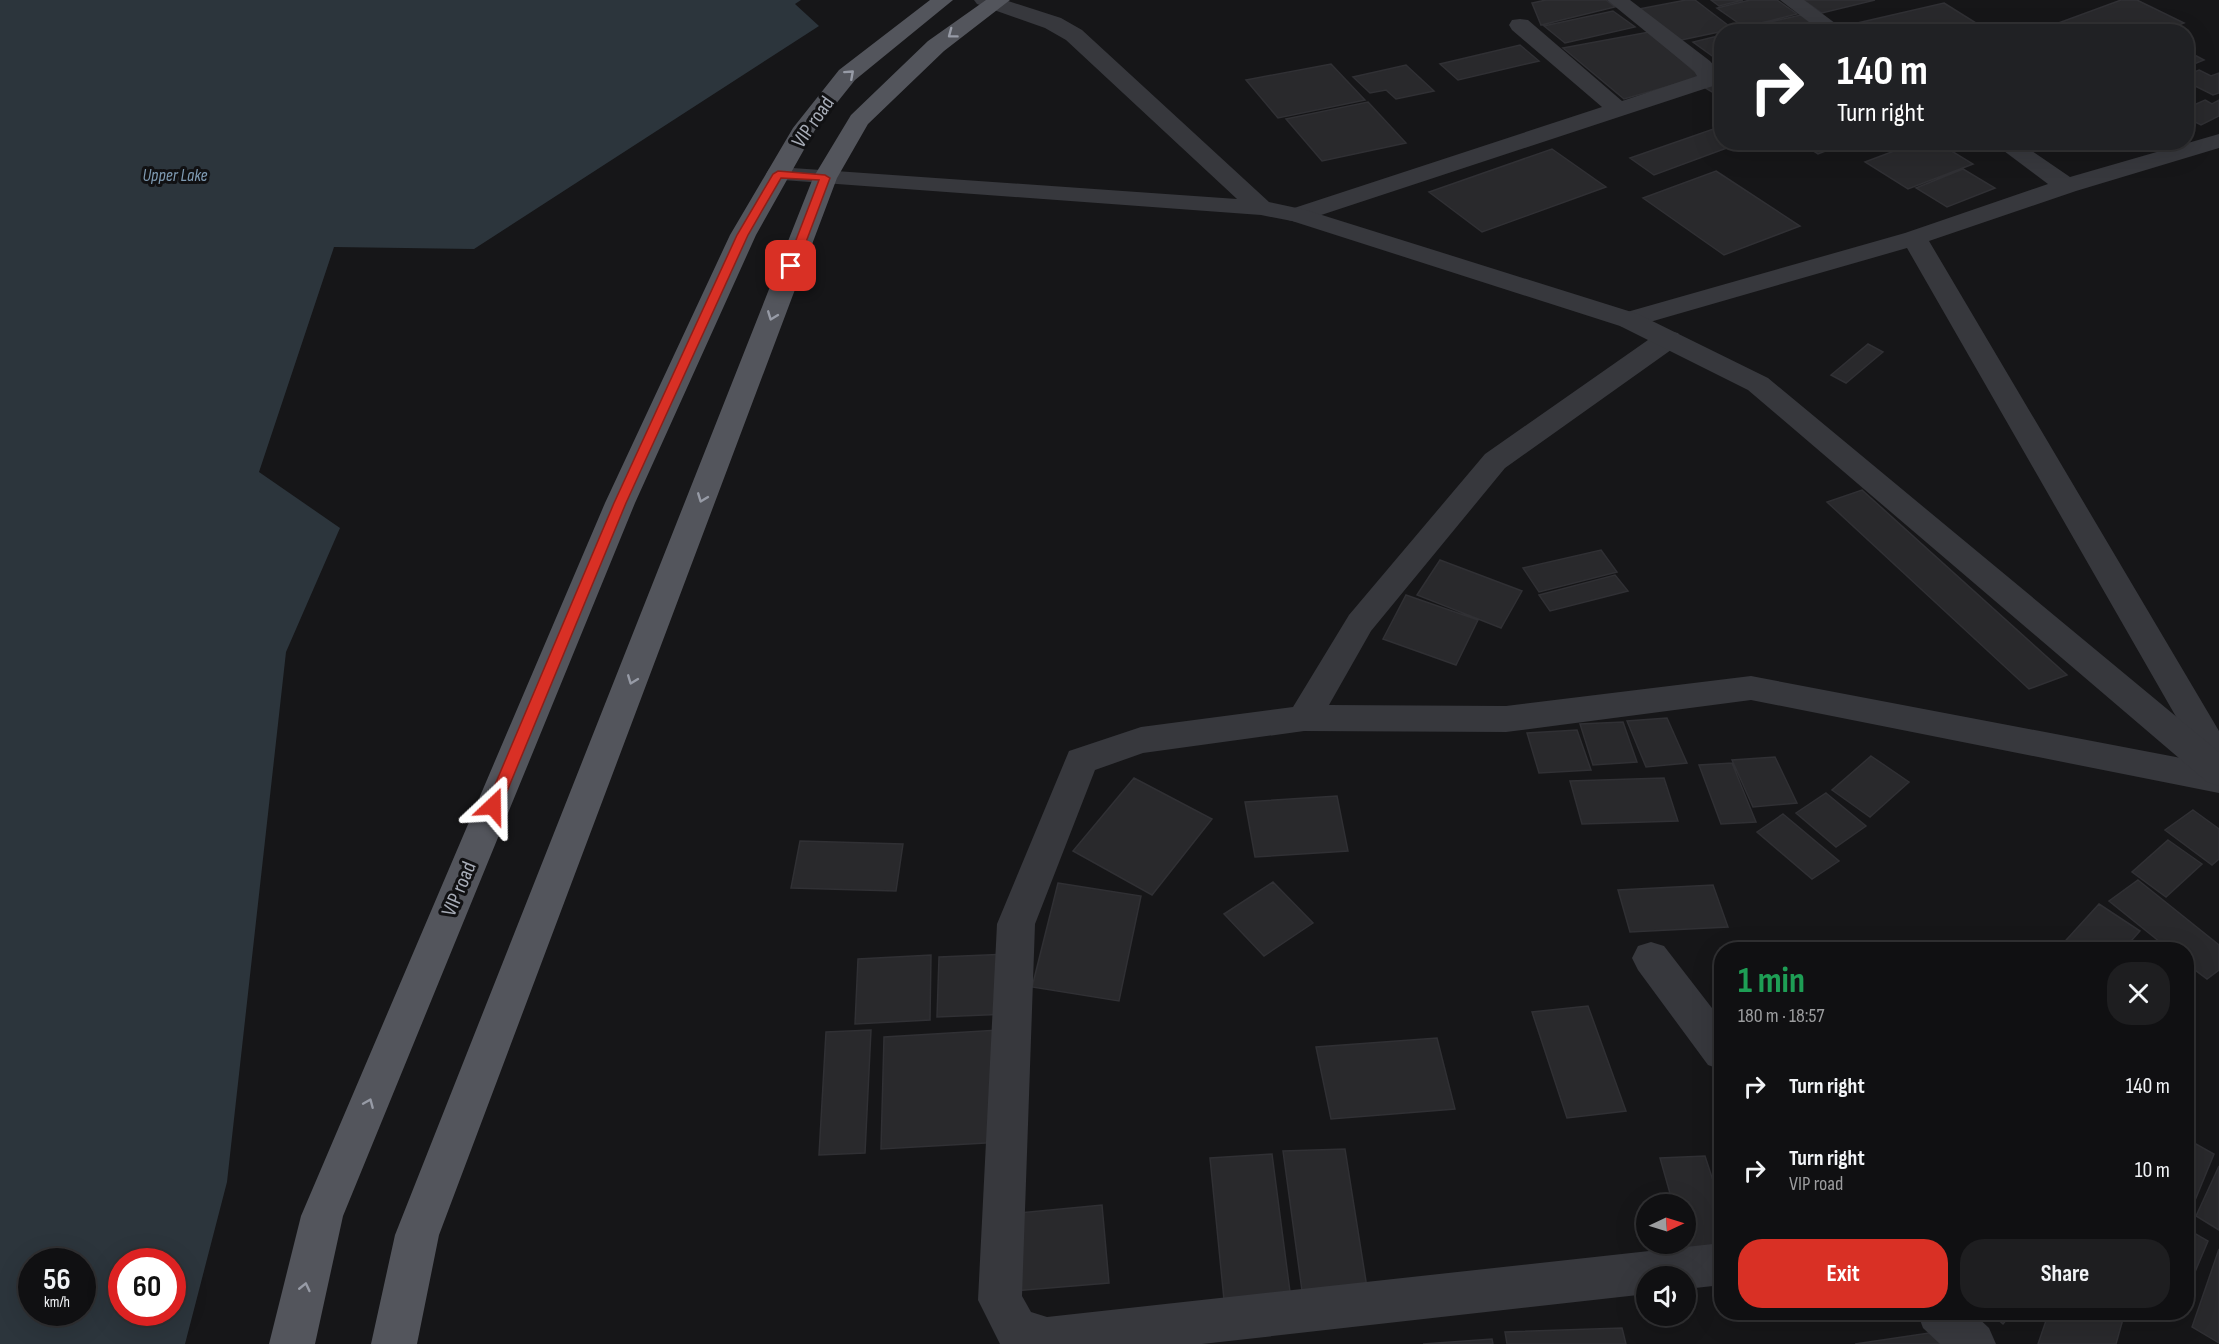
<!DOCTYPE html>
<html lang="en">
<head>
<meta charset="utf-8">
<style>
	:root { --surface:#101012; --page:#1e1e20; --text:#f1f3f6; --muted:#9c9d9f; --line:#303032; --accent:#d93025 }
	body { margin:0; font-family:"Sofia Sans Condensed",sans-serif; background:var(--page); color:var(--text); height:100vh; display:flex; flex-direction:column; font-size:22px; white-space:nowrap }
	* { box-sizing:border-box; margin:0 }
	p { font-size:20px; color:var(--muted) }
	.icon { flex:none; width:33px; height:33px; fill:none; stroke:currentColor; stroke-width:2; stroke-linecap:round; stroke-linejoin:round }
	.map { position:relative; flex:1; overflow:hidden }
	.details { position:absolute; left:1714px; top:942px; width:480px; height:378px; display:flex; flex-direction:column; background:var(--surface); border-radius:24px; box-shadow:0 6px 24px #0002,0 0 0 2px var(--line) }
	.details>* { flex:none }
	.banner { position:absolute; left:1714px; top:24px; width:480px; height:126px; border-radius:24px; box-shadow:0 6px 24px #0002,0 0 0 2px var(--line); background:#202124; color:#fff; overflow:hidden }
	.needle { width:39px; rotate:86deg }
	.controls { position:absolute; left:1636px; top:1194px; display:grid; gap:12px }
	.controls a { display:grid; place-items:center; width:60px; height:60px; border-radius:50%; background:var(--surface); box-shadow:0 6px 24px #0002,0 0 0 2px var(--line); font-size:30px }
	.speed { position:absolute; left:18px; top:1248px; display:flex; gap:12px; font-size:30px; font-weight:700; text-align:center }
	.speed>* { display:grid; place-content:center; width:78px; height:78px; border-radius:50%; background:var(--surface); box-shadow:0 6px 24px #0002,0 0 0 2px var(--line); line-height:1 }
	.speed small { font-size:15px; font-weight:400 }
	.speed .limit { border:9px solid #d22; background:#fff; color:#111 }
	.pin { position:absolute; display:grid; place-items:center; width:51px; height:51px; color:#fff; margin:-26px; border-radius:12px; box-shadow:0 3px 9px #0006 }
	.me { position:absolute; width:66px; margin:-33px; rotate:23deg; stroke-linejoin:round; filter:drop-shadow(0 0 4px #0008) }
	.turn { display:flex; align-items:center; gap:21px; height:126px; padding:0 24px; font-size:27px }
	.turn .icon { width:78px; height:78px; stroke-width:2.5 }
	.turn b { display:block; font-size:42px; line-height:51px }
	.round { display:grid; place-items:center; flex:none; width:63px; height:63px; border-radius:24px; background:var(--page) }
	.head { display:flex; align-items:center; justify-content:space-between; height:102px; padding:0 24px }
	h1 { font-size:36px; font-weight:700; line-height:45px; color:#1e9e55 }
	.primary-button { display:flex; gap:12px; margin-top:auto; padding:12px 24px }
	.primary-button a { flex:1; height:69px; border-radius:24px; background:var(--accent); color:#fff; font-size:24px; font-weight:700; line-height:69px; text-align:center }
	.primary-button a+a { background:var(--page); color:var(--text) }
	ul { padding:0; list-style:none }
	li { display:flex; align-items:center; gap:18px; height:84px; padding:0 24px }
	li div { flex:1 }
	li b { display:block; font-size:22px }
	li em { font-style:normal }
	.map>svg:first-child { display:block }
	.water { fill:#2c353c; fill-rule:evenodd }
	.building { fill:#29292c; stroke:#303034; stroke-width:1.5 }
	.lines { fill:none; stroke-linecap:round; stroke-linejoin:round }
	.minor { fill:#37383d; fill-rule:evenodd }
	.tertiary { fill:#37383d; fill-rule:evenodd }
	.primary { fill:#53555c; fill-rule:evenodd }
	.oneway { stroke:#979ba6 }
	.route { fill:#d93025; stroke:#8d1f18; stroke-width:1.5 }
	.labels { text-anchor:middle; dominant-baseline:central; stroke-width:6; stroke-linejoin:round; paint-order:stroke }
	.far-water-label { font-size:18px; font-style:italic; fill:#7f9bb3; stroke:#111113 }
	.street-label { font-size:21px; fill:#a8adb8; stroke:#111113 }
</style>
</head>
<body>
<div class="map">
<svg width="2219" height="1344" viewBox="0 0 2219 1344">
	<rect width="100%" height="100%" fill="#161618"/>
	<path class="water" d="M0,0H801L795,4L819,26L474,249L334,247L259,472L340,528L286,652L227,1182L185,1344H0ZM32,1262H82V1312H32ZM122,1262H172V1312H122Z"/>
	<path class="building" d="M1546,0H1606L1615,7L1541,25L1532,3Z
		M1686,0H1695L1733,29L1672,42L1634,10Z
		M1711,0H1743L1719,6Z
		M1750,0H1777L1797,14L1744,27L1717,8Z
		M1803,0H1875L1822,13Z
		M2121,0H2137L2184,23L2161,32H2034Z
		M1944,3L1984,28L1969,32H1858L1849,25Z
		M1613,11L1635,27L1565,43L1544,26Z
		M1805,14L1832,32H1755L1749,27Z
		M1649,32L1701,77L1624,99L1563,48Z
		M1722,35V63L1693,42Z
		M1520,45L1539,61L1458,80L1440,64Z
		M2187,51L2204,60L2187,67Z
		M1331,64L1365,100L1278,118L1246,80Z
		M1406,65L1434,91L1396,99L1386,90L1370,93L1353,77Z
		M2199,70L2211,76L2219,73V93L2213,95L2191,84L2193,83L2187,80V75Z
		M1722,79V98L1702,86Z
		M2205,100L2212,104L2219,100V116L2201,125L2187,118V108Z
		M1368,102L1406,143L1322,161L1286,119Z
		M1722,126V142H1743L1654,175L1630,158Z
		M1799,142H1849L1818,154Z
		M1918,142H1937L1973,164L1908,189L1865,162Z
		M1552,149L1606,187L1482,232L1429,192Z
		M1963,169L1995,188L1947,207L1916,188Z
		M1716,171L1800,226L1724,255L1643,198Z
		M1868,344L1883,352L1846,383L1831,375Z
		M1862,490L2067,675L2029,689L1827,502Z
		M1601,550L1617,572L1539,592L1523,568Z
		M1440,560L1522,591L1501,628L1417,595Z
		M1615,575L1628,591L1550,611L1539,595Z
		M1406,595L1478,620L1456,665L1383,639Z
		M1667,718L1687,763L1646,767L1627,721Z
		M1623,722L1637,762L1593,765L1580,724Z
		M1577,730L1591,770L1539,773L1527,733Z
		M1871,756L1909,782L1870,817L1832,790Z
		M1775,757L1797,803L1753,807L1732,760Z
		M1732,763L1756,822L1721,824L1699,765Z
		M1134,778L1212,819L1152,895L1073,851Z
		M1664,778L1678,821L1582,824L1570,781Z
		M1826,793L1866,826L1836,847L1796,813Z
		M1337,796L1348,851L1255,857L1245,802Z
		M2193,810L2219,829V859L2212,865L2165,830Z
		M1783,814L1839,861L1812,879L1757,832Z
		M2168,840L2202,864L2166,897L2132,872Z
		M800,841L903,844L896,891L791,888Z
		M2138,880L2219,945V970L2207,979L2187,964V950H2170L2109,901Z
		M1273,882L1313,923L1264,956L1224,914Z
		M1058,883L1141,896L1119,1001L1032,987Z
		M1713,885L1728,927L1630,932L1618,890Z
		M2099,904L2140,931L2123,950H2057Z
		M1009,954V1014L937,1017L939,957Z
		M931,955L930,1020L855,1024L858,959Z
		M1588,1006L1626,1111L1567,1118L1532,1012Z
		M871,1030L865,1153L819,1155L826,1032Z
		M999,1030L1003,1142L881,1149L884,1037Z
		M1437,1038L1455,1109L1331,1119L1316,1047Z
		M2187,1139L2214,1154L2191,1210L2187,1207Z
		M1345,1149L1368,1294L1303,1298L1283,1151Z
		M1272,1154L1292,1307L1225,1310L1210,1158Z
		M1705,1156L1722,1208V1250L1688,1252L1685,1244L1686,1204H1673L1660,1158Z
		M2219,1166V1230L2196,1216Z
		M1102,1205L1109,1283L1013,1291L1008,1214Z
		M2187,1229L2208,1241L2187,1291Z
		M2219,1249V1343L2192,1327Z
		M1989,1312H2013L2003,1324Z
		M2049,1312H2125L2116,1344H2038Z
		M1622,1328L1626,1344H1507L1505,1332Z
		M1949,1330L1956,1344H1855Z
		M1492,1339L1493,1344H1423Z"/>
	<g class="lines">
		<path class="minor" d="M1607,0H1630L1710,61L1721,74L1713,86L1306,220L1297,222L1288,220L1285,215L1288,210L1602,107L1512,30L1509,25L1512,20L1520,19L1528,20L1622,101L1697,76L1694,71Z
			M1780,0H1804L1847,32H1822Z
			M2219,134V148L2076,191L1929,241L2219,731V793L1751,700L1506,732L1304,731L1143,753L1095,770L1035,924L1022,1296L1031,1312L1047,1317L1722,1243V1285L1686,1289V1276H1647V1294L1202,1344H1000L978,1300L997,924L1069,751L1141,727L1293,707L1349,615L1485,454L1658,333L1668,331L1678,333L1682,339L1678,345L1505,468L1371,631L1329,705L1506,706L1751,676L2202,762L1907,248L1629,328L1620,326L1616,320L1620,314L1905,233L2048,184L1992,142H2019L2070,177Z
			M1651,942L1664,946L1722,1021V1070L1708,1065L1638,970L1632,958L1638,946Z
			M1917,1312H1972L1989,1328L1996,1344H1940L1923,1328Z"/>
		<path class="tertiary" d="M974,0H1005L1061,18L1082,30L1269,202L1306,210L1638,314L1768,378L2219,752V786L2207,782L1748,390L1620,326L1292,221L1261,215L769,179L766,174L769,169L778,167L1237,199L1066,40L1045,28L977,4Z"/>
		<path class="primary" d="M930,0H953L855,80L815,130L756,235L635,503L343,1216L315,1344H269L301,1216L605,503L730,235L793,128L839,70Z
			M986,0H1010L944,51L868,124L837,178L439,1235L417,1344H371L395,1235L813,178L851,115L928,41Z"/>
	</g>
	<defs><path id="oneway-chevron" d="M-2-3.5L2.5 0L-2 3.5" fill="none" stroke-width="1.6" stroke-linecap="round" stroke-linejoin="round" transform="scale(1.5)"/></defs>
	<g class="oneway">
		<use href="#oneway-chevron" transform="translate(952 34) rotate(143)"/>
		<use href="#oneway-chevron" transform="translate(850 74) rotate(-42)"/>
		<use href="#oneway-chevron" transform="translate(772 316) rotate(111)"/>
		<use href="#oneway-chevron" transform="translate(702 498) rotate(111)"/>
		<use href="#oneway-chevron" transform="translate(632 680) rotate(111)"/>
		<use href="#oneway-chevron" transform="translate(369 1103) rotate(-67)"/>
		<use href="#oneway-chevron" transform="translate(305 1287) rotate(-77)"/>
	</g>
	<path class="route" d="M778,171L825,175L830,178L797,266L791,269L786,266L819,180L781,178L748,235L626,503L501,806L499,810H488L486,806L614,503L737,235L773,174Z"/>
	<g class="labels">
		<g class="far-water-label">
			<text x="175" y="175">Upper Lake</text>
		</g>
		<g class="street-label">
			<text transform="translate(813 122) rotate(-55)">VIP road</text>
			<text transform="translate(459 889) rotate(-67)">VIP road</text>
		</g>
	</g>
</svg>
<div class="controls">
<a><svg class="needle" viewBox="-14 -14 28 28"><path d="M0-13l5 13h-10z" fill="#e53935"/><path d="M0 13l5-13h-10z" fill="#9c9d9f"/></svg></a>
<a><svg class="icon" aria-label="sound" viewBox="0 0 24 24"><path d="M4 9h4l5-4v14l-5-4H4zM17 9q2 3 0 6"/></svg></a>
</div>
<div class="speed"><div>56<small>km/h</small></div><div class="limit">60</div></div>
<div class="pin" style="left:791px;top:266px;background:#d93025"><svg class="icon" aria-label="arrive" viewBox="0 0 24 24"><path d="M6 21V4h12l-3 4 3 4H6"/></svg></div>
<svg class="me" style="left:493px;top:806px" viewBox="-20 -20 40 40"><path d="M0-17L14 15 0 8-14 15z" fill="#d93025" stroke="#fff" stroke-width="4"/></svg>
<div class="banner">
<div class="turn"><svg class="icon" aria-label="right" viewBox="0 0 24 24"><path d="M7 20v-9h11M14 6l5 5-5 5"/></svg><div><b>140 m</b>Turn right</div></div>
</div>
<section class="details">
<div class="head"><div><h1>1 min</h1><p>180 m · 18:57</p></div><a class="round"><svg class="icon" aria-label="close" viewBox="0 0 24 24"><path d="M6 6l12 12M18 6L6 18"/></svg></a></div>
<ul>
<li><svg class="icon" aria-label="right" viewBox="0 0 24 24"><path d="M7 20v-9h11M14 6l5 5-5 5"/></svg><div><b>Turn right</b></div><em>140 m</em></li>
<li><svg class="icon" aria-label="right" viewBox="0 0 24 24"><path d="M7 20v-9h11M14 6l5 5-5 5"/></svg><div><b>Turn right</b><p>VIP road</p></div><em>10 m</em></li>
</ul>
<div class="primary-button"><a>Exit</a><a>Share</a></div>
</section>
</div>
</body>
</html>
